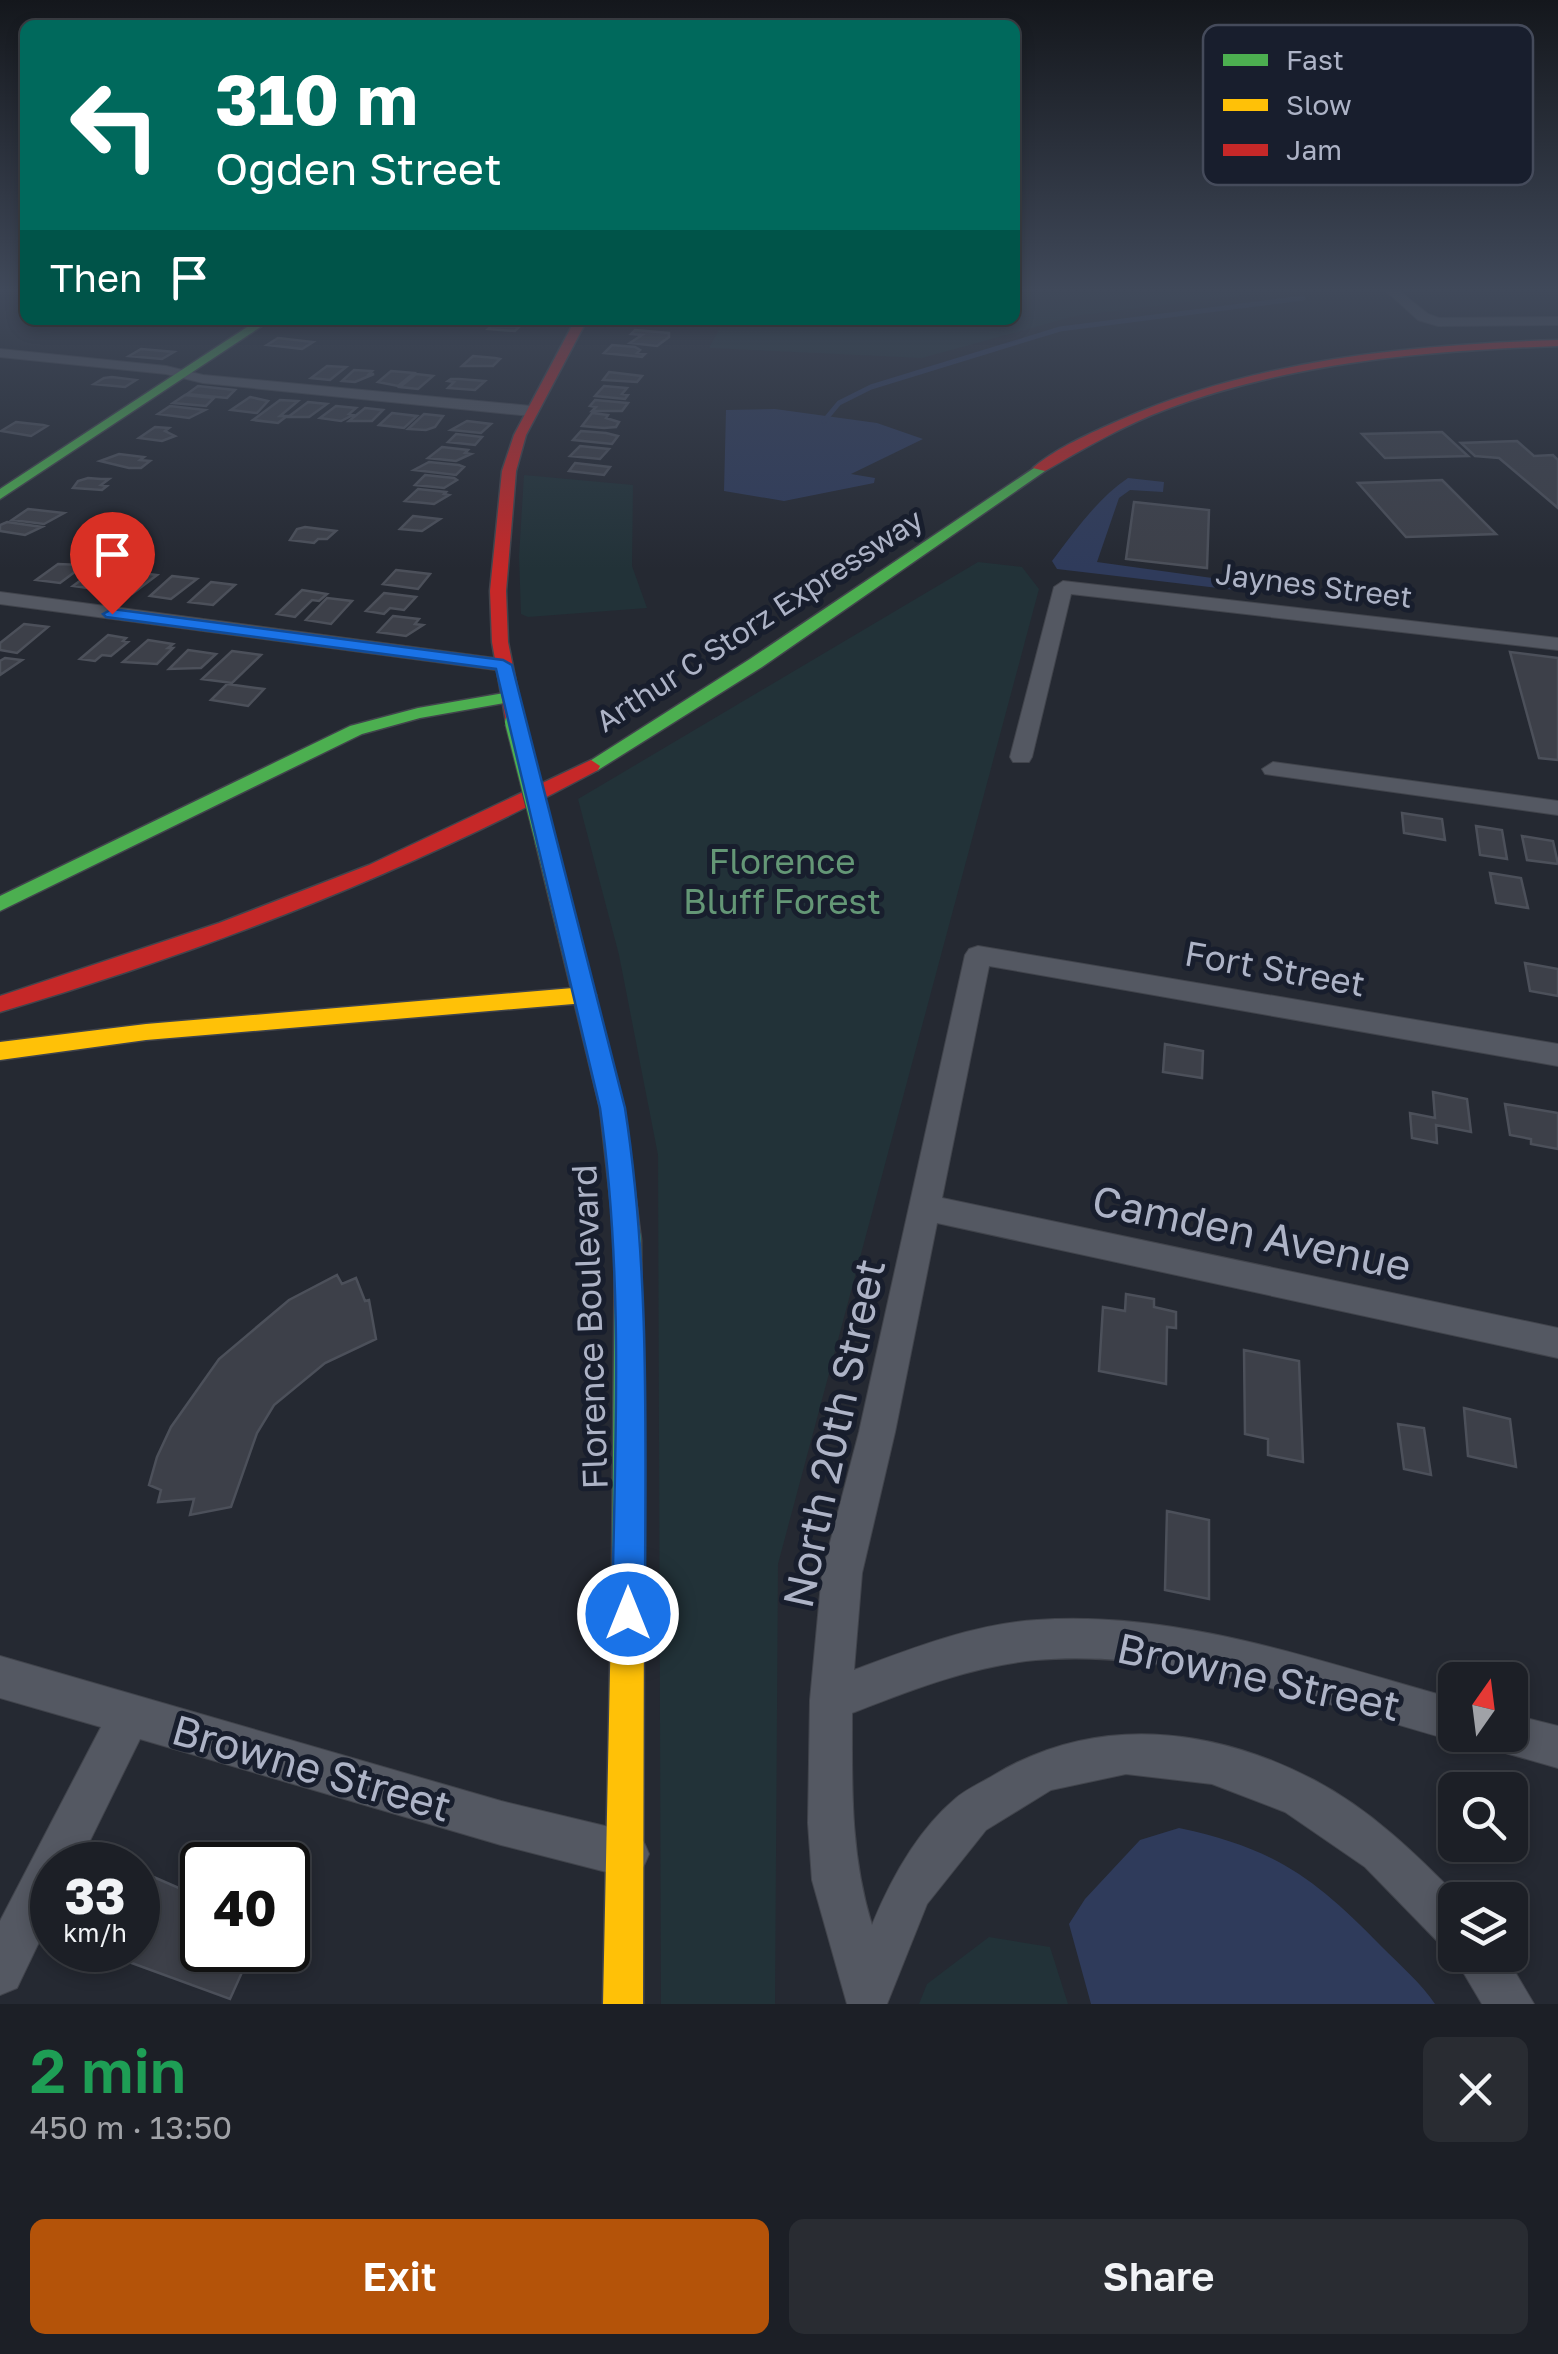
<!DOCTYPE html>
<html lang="en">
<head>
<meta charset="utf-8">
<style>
	:root { --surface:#1c1f26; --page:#292c32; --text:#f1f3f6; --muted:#a0a2a7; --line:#3a3d43; --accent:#b45309 }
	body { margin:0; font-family:"Golos Text",sans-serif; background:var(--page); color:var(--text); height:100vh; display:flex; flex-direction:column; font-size:38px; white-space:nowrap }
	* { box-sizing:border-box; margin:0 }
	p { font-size:32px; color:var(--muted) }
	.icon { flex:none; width:55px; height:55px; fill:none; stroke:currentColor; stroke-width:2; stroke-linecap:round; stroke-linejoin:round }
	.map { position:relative; height:2004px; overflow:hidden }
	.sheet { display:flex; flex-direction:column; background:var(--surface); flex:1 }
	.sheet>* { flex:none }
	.banner { position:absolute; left:20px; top:20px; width:1000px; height:305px; border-radius:15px; box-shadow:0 5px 15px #0003,0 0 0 2px var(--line); background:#00695c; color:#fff; overflow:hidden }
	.needle { width:65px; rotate:14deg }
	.controls { position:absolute; left:1438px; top:1662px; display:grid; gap:20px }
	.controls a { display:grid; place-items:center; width:90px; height:90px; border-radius:15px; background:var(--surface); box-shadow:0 5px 15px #0003,0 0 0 2px var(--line); font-size:50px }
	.speed { position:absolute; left:30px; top:1842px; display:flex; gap:20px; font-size:50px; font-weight:700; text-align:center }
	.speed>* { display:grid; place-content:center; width:130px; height:130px; border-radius:50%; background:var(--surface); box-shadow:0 5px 15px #0003,0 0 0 2px var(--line); line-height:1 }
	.speed small { font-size:25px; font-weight:400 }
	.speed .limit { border:5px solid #111; border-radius:15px; background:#fff; color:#111 }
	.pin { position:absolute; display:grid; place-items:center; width:85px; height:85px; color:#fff; margin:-102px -42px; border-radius:50% 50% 50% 0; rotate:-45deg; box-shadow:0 0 10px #0007 }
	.pin .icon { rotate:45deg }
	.me { position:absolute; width:110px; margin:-55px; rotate:0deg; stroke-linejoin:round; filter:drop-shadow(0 0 8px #0008) }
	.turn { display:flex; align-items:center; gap:35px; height:210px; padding:0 30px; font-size:45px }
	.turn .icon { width:130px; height:130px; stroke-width:2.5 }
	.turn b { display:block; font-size:70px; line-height:85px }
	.then { display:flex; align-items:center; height:95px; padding:0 30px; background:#0003; gap:20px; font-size:38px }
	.round { display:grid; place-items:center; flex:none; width:105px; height:105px; border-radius:15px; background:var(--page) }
	.overview { display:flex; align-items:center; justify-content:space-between; height:170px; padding:0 30px }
	h1 { font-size:60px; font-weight:600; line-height:75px; color:#1e9e55 }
	.button { display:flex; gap:20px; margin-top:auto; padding:20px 30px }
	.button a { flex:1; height:115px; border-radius:15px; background:var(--accent); color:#fff; font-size:40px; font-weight:600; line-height:115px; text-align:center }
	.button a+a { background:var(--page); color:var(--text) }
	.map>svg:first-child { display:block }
	.green { fill:#223238 }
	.water { fill:#2f3b5b }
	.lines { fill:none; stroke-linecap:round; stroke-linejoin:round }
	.stream { stroke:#2f3b5b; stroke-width:5 }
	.building { fill:#3d4049; stroke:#4c505a; stroke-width:2.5 }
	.street-casing { stroke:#41444c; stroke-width:2 }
	.fast-casing { stroke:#41444c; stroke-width:3 }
	.slow-casing { stroke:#41444c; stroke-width:3 }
	.jam-casing { stroke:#41444c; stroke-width:3 }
	.street { fill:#545862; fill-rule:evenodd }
	.fast { fill:#4caf50; fill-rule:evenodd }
	.slow { fill:#ffc107; fill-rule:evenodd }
	.jam { fill:#c62828; fill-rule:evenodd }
	.fast-bridge-casing { stroke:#41444c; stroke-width:22; stroke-linecap:butt }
	.fast-bridge { stroke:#4caf50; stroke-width:20 }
	.route { fill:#1a73e8; stroke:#114b97; stroke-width:2.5 }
	.labels { text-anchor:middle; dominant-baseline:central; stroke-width:10; stroke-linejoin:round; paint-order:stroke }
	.far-street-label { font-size:30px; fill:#adb3c6; stroke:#181e2d }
	.park-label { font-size:35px; fill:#649776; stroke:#181e2d }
	.street-label { font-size:35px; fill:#adb3c6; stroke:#181e2d }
	.near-street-label { font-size:42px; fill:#adb3c6; stroke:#181e2d }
	.key { fill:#181e2d; stroke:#454b5b; stroke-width:2.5 }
	.key-label { font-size:28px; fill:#adb3c6 }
</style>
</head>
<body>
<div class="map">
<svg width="1558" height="2004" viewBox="0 0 1558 2004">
	<rect width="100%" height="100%" fill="#252932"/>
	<path class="green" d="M1015,289L1277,291L1075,316L922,358L709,348L724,320H1015Z
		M524,475L633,485L632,566L647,608L528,617L521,614L519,556Z
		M978,562L1022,567L1039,589L778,1564L775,2004H661L658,1155L619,955L578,799Z
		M989,1937L1050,1947L1068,2004H919L927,1984Z"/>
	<path class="water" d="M775,409L877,423L923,439L851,474L875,478L874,483L784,501L724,491L726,410Z
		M1128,478L1164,482L1163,492L1130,490L1119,498L1097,562L1270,586L1235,590L1057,569L1052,561C1074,532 1097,499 1128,478Z
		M1179,1828C1274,1848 1315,1878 1382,1947C1400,1965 1421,1983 1435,2004H1091L1069,1924L1085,1899L1140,1840Z"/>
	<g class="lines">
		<path class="stream" d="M824,421L839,403L871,387L1060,329L1303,298"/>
	</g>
	<path class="building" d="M498,320H505L523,323L515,331L488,329Z
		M635,330L669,333V337L657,346L630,343L642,335L631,334Z
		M278,338L313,342L302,349L267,345Z
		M612,345L635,347L640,350L637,353L645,354L642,357L604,353Z
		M141,349L174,352L162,359L129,356Z
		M473,356L495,358L500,359L493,366H462Z
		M327,366L346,367L330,380L311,378Z
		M354,370L372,371L369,374H374L355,382L342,381Z
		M391,371L414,373L398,386L378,382Z
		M609,372L642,376L637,382L603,380Z
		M416,374L433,376L418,389L400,387Z
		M104,378L112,377L136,380L125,387L94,384Z
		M451,379H459L485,381L475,390L448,388L454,382L448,381Z
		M198,386L235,390L227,398L187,394Z
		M604,386L627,388L622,394L628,395L625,399L595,396Z
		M185,395L214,398L206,406L173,403Z
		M250,397L268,401L257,413L231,410Z
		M280,400L298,401L280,416H287L278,423L253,420Z
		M595,400L628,403L622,411H592L596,407L590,406Z
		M308,402L327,404L309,417H288Z
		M170,406L205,410L189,418L158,414Z
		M336,406L356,408L349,414L353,415L341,421L320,418Z
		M365,408L383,410L372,421H349Z
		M392,413L417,416L404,428L379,425Z
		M592,413L608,415L606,418L619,422L616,427L604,428L582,426Z
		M424,414L443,416L435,427L426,430L408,429Z
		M467,421L491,424L481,433L451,430Z
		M16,422L43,425L47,426L31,436L1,431Z
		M155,427L169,428L165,431L175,436L162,441L139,438Z
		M581,431L606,433L618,436L612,444L573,440Z
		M1442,432L1468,456L1385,458L1362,434Z
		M456,434L482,437L475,445L448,442Z
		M1517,441L1534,456L1553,455L1558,460V508L1499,458L1475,456L1461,443Z
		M580,446L609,449L600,459L570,456Z
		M442,447L468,450L465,453L471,454L456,461L428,458Z
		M119,454L144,457L140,460L150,461L141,468H129L100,461Z
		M429,462L459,465L464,467L456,475L414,470Z
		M575,463L610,467L604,475L569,471Z
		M425,475L454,478L457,480L444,488L415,485Z
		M88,478L101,479H109L101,485L107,486L102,490L73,488L78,481Z
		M1442,480L1496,534L1406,537L1358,483Z
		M418,489L446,492L444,494L449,495L434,504L405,501Z
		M1134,502L1209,510L1207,568L1126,559Z
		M28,509L64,513L44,524L12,520Z
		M413,516L440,519L422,531L400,529Z
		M7,522L42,527L25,535L0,531V525Z
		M305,527L336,531L327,539H318L314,543L290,540L297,529Z
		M58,564L84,565L60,583L36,580Z
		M100,566L118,568L114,571H118L95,589L73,586Z
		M396,570L430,574L418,589L383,584Z
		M134,572L157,575L132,594L110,591Z
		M172,576L197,579L171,599L150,596Z
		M211,582L235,585L213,605L189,602Z
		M302,590L327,594L319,601L312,600L295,617L277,614Z
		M384,593L416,597L404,610L390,608L384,614L366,611Z
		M327,598L352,601L331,624L306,620Z
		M393,616L419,619L415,624L423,625L406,636L378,632Z
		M24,624L48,627L17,653L0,650V643Z
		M108,635L126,638L123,641L128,642L111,656L102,655L95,661L80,659Z
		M148,640L173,644L168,648H173L157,664L123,662Z
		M188,650L216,654L201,668L169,669Z
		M232,651L261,655L232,683L202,679Z
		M1510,652L1558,658V760L1539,758Z
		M5,658L22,660L0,675V661Z
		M227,684L264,689L248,706L211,700Z
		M1402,813L1442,819L1445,840L1404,833Z
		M1476,826L1502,830L1507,859L1480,855Z
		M1522,836L1553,841L1558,864L1527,860Z
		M1490,873L1521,878L1528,908L1496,903Z
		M1525,963L1558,969V996L1530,991Z
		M1165,1044L1203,1051L1202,1078L1163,1072Z
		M1433,1092L1467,1099L1471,1132L1436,1125L1437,1143L1412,1138L1410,1113L1435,1118Z
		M1505,1104L1558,1113V1149L1531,1144V1139L1510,1135Z
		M337,1275L342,1284L356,1278L365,1301L369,1300L376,1339L325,1363L274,1405L257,1433L231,1507L190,1515L194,1499L158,1502L161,1490L149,1485L157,1457L171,1427L219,1359L289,1300Z
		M1126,1294L1154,1299V1307L1176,1312V1328L1167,1327L1166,1384L1099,1371L1103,1307L1125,1311Z
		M1244,1350L1299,1361L1303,1462L1268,1455V1439L1245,1434Z
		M1464,1408L1510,1419L1516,1467L1468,1456Z
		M1398,1424L1424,1428L1431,1475L1404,1469Z
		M1167,1511L1209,1520V1599L1165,1590Z
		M248,1848L285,1860L283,1865H240Z
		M149,1875L202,1898V1950H252L230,1999L107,1954L109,1950H138V1896Z"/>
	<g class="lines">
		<g class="street-casing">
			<path id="street" d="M1384,289H1397L1428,314L1439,318L1558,317V325L1438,326L1418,320Z
				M0,349L166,366L203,375L531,406L539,411L531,416L203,383L166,374L0,357Z
				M1063,581L1558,638V650L1071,594L1032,757L1029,762H1013L1010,757L1054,587Z
				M0,592L503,659L513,665L503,671L0,604Z
				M1273,762L1558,801V815L1265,774L1262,769Z
				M978,946L1558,1044V1066L989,966L942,1198L1558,1328V1358L937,1223L895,1432L862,1573L854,1670C913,1648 974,1624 1037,1620C1179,1610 1320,1662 1455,1699V1735H1470L1455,1741C1320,1704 1178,1648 1036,1660C972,1666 911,1690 852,1713C852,1787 850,1853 872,1925C890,1881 917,1831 955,1799C966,1789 981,1783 994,1775C1095,1714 1211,1726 1314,1780C1371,1810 1416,1854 1461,1900H1455V1950L1439,1943L1365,1867L1285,1812L1212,1784L1126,1774L1051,1790L986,1830L927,1904L887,2004H847L812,1880L808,1823L810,1700L822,1573L859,1432L965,955L969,949Z
				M0,1656L501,1801L626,1831L642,1838L649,1854L642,1870L626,1877L501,1845L140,1739L78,1865H52V1915L17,1988L0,1995V1921L101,1727L0,1698Z
				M1510,1714L1558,1726V1768L1495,1750L1489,1735H1510Z
				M1455,1951V1955H1505L1534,2004H1482L1453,1955Z"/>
		</g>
		<g class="fast-casing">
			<path id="fast" d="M258,320H271L0,499V489Z
				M1040,464L1045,465V471L762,667L598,770L591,772L582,766L750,659Z
				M510,692L516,693V701L420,718L362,734L0,911V896L350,726L418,708Z
				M546,838L556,844L624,1108L641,1240L644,1576L639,1587L628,1592L617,1587L612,1576L615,1240L600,1108L536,844Z"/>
		</g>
		<g class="slow-casing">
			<path id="slow" d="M585,987L596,995L585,1003L146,1040L0,1060V1042L146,1024Z
				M628,1560L639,1565L644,1576L643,2004H603L612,1576L617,1565Z"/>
		</g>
		<g class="jam-casing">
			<path id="jam" d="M575,320H587L526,435L516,471L506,591L508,642L524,722L515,727L506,722L492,642L490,591L502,471L514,435Z
				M1558,340V346C1425,351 1293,362 1167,409C1124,425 1085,448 1045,471L1033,468C1056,448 1091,433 1120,420C1259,359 1408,345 1558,340Z
				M591,760L600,766L598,770C408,872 206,951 0,1012V996L219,923L369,865Z"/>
		</g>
		<use href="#street" class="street"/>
		<use href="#fast" class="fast"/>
		<use href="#slow" class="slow"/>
		<use href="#jam" class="jam"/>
		<g class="fast-bridge-casing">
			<path id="fast-bridge" d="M515,722L546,844"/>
		</g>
		<use href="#fast-bridge" class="fast-bridge"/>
	</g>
	<linearGradient id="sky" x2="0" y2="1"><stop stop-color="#14171c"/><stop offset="0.51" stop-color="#40495a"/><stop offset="1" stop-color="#40495a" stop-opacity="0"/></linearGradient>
	<rect width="1558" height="569" fill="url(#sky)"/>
	<path class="route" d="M112,609L503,660L512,665L625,1108C651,1275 645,1445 645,1614L640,1626L628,1631L617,1626L612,1614C615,1446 624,1275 600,1108L496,669L106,617L103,614Z"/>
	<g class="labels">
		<g class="far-street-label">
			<text transform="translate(1314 585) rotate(7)">Jaynes Street</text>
			<text transform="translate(759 620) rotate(-33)">Arthur C Storz Expressway</text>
		</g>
		<g class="park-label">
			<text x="782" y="861">Florence<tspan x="782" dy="40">Bluff Forest</tspan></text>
		</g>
		<g class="street-label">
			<text transform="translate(1275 968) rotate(10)">Fort Street</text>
			<text transform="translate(589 1327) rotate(-92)">Florence Boulevard</text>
		</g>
		<g class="near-street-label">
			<text transform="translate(1252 1232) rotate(12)">Camden Avenue</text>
			<text transform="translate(833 1433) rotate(-78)">North 20th Street</text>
			<text transform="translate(1259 1676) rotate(12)">Browne Street</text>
			<text transform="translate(312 1767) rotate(16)">Browne Street</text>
		</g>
	</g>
	<rect x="1203" y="25" width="330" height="160" rx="15" class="key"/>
	<rect x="1223" y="54" width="45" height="12" fill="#4caf50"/>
	<rect x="1223" y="99" width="45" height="12" fill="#ffc107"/>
	<rect x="1223" y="144" width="45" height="12" fill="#c62828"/>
	<g class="key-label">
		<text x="1286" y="70">Fast</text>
		<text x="1286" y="115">Slow</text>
		<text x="1286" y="160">Jam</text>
	</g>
</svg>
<div class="controls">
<a><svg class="needle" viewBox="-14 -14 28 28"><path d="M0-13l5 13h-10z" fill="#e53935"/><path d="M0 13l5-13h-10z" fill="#a0a2a7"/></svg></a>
<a><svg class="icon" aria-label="search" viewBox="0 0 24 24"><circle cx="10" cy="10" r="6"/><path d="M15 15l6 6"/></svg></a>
<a><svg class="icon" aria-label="layers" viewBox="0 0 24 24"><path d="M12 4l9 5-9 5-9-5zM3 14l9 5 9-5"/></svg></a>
</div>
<div class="speed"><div>33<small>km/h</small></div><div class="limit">40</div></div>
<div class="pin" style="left:112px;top:614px;background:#d93025"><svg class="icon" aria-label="arrive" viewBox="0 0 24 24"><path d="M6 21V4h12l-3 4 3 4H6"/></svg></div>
<svg class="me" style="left:628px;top:1614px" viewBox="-20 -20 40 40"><circle r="17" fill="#1a73e8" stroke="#fff" stroke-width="3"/><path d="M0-11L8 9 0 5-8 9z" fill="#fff"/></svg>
<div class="banner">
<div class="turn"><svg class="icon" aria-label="left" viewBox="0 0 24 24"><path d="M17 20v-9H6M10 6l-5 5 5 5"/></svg><div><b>310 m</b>Ogden Street</div></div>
<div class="then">Then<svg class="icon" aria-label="arrive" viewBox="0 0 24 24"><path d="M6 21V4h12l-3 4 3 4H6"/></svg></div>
</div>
</div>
<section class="sheet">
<div class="overview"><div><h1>2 min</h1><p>450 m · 13:50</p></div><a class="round"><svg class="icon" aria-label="close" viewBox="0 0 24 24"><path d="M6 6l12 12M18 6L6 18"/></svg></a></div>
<div class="button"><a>Exit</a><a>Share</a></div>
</section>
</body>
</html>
